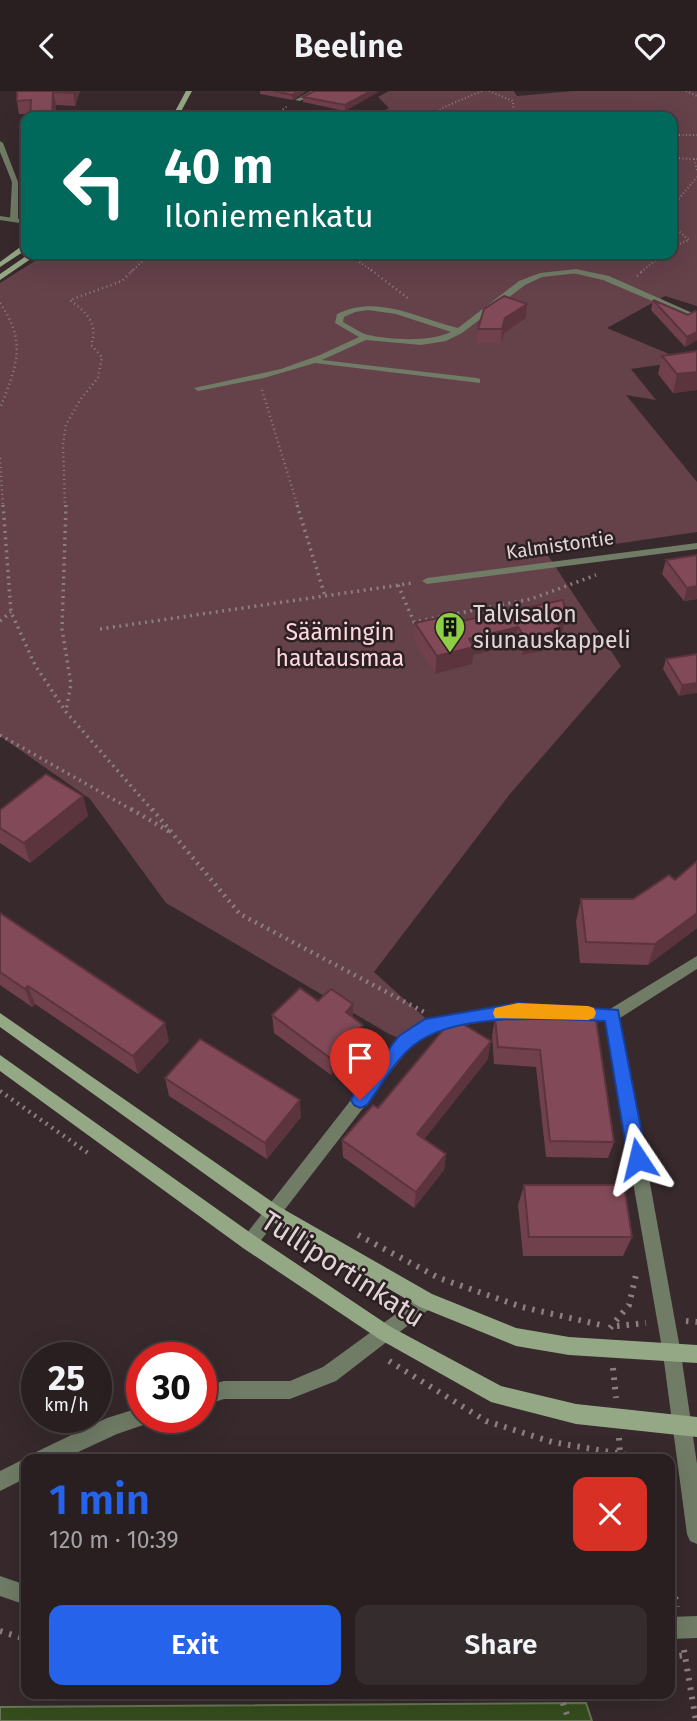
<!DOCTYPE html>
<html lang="en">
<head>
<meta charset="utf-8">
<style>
	:root { --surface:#291f21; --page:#352c2e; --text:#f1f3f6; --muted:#a5a2a5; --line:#453d3f; --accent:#2563eb }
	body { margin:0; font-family:"Fira Sans",sans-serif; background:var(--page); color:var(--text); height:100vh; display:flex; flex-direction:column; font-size:26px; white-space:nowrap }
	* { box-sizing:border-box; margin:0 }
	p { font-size:23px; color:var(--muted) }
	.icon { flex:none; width:38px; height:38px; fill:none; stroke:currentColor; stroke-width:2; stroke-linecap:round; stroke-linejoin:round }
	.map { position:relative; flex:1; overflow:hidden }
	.side { position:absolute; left:21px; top:1363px; width:654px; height:245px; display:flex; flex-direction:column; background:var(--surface); border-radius:14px; box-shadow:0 7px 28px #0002,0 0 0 2px var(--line) }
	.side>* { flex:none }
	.hud { position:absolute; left:21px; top:21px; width:656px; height:147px; border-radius:14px; box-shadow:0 7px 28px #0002,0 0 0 2px var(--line); background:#00695c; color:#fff; overflow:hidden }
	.speed { position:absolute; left:21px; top:1251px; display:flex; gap:14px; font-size:35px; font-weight:700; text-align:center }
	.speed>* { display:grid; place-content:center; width:91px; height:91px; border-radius:50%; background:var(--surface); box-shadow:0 7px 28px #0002,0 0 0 2px var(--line); line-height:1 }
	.speed small { font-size:18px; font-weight:400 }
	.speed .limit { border:10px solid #d22; background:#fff; color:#111 }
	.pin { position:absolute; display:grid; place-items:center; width:60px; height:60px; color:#fff; margin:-72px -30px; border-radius:50% 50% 50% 0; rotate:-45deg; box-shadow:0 0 7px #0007 }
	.pin .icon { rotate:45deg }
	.me { position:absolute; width:77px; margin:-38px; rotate:350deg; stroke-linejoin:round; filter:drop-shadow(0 0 5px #0008) }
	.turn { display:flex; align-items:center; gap:24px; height:147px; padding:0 28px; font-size:32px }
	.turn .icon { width:91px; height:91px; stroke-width:2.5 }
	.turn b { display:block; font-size:49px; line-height:60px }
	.round { display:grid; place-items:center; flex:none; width:74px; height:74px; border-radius:14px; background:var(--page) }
	.summary { display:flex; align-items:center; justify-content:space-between; height:119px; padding:0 28px }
	h1 { font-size:42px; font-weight:600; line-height:52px; color:var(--accent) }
	.primary-button { display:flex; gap:14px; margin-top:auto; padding:14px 28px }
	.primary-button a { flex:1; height:80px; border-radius:14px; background:var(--accent); color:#fff; font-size:28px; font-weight:600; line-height:80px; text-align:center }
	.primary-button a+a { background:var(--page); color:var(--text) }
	header { display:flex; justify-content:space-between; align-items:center; height:91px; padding:0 28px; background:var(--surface); font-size:32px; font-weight:600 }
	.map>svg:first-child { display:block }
	.green { fill:#65414a }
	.water { fill:#354d1d; stroke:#687655; stroke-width:2 }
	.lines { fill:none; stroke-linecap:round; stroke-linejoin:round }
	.path-far4 { stroke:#8b7f81; stroke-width:2; stroke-dasharray:1 2.5; stroke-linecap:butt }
	.path-far3 { stroke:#8b7f81; stroke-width:2.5; stroke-dasharray:1 3.5; stroke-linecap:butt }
	.path-far2 { stroke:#8b7f81; stroke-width:3.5; stroke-dasharray:2 4.5; stroke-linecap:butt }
	.path-far1 { stroke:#8b7f81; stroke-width:4.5; stroke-dasharray:2 5; stroke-linecap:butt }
	.path { stroke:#8b7f81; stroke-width:6; stroke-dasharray:2.5 7; stroke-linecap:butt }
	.service { fill:#707c66; fill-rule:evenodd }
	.minor { fill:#707c66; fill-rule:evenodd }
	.tertiary { fill:#707c66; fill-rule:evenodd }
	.secondary { fill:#95a886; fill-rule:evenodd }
	.wall { fill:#70404c }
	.shaded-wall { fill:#5b343e }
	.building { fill:#824a58; stroke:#5b343e; stroke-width:2 }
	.route { fill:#2563eb; stroke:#184099; stroke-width:2 }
	.slow { fill:#f59e0b }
	.labels { text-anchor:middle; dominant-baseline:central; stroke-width:5; stroke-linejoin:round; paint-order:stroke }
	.far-street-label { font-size:19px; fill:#e0d6d8; stroke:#2d2023 }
	.poi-label { font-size:23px; fill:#e0d6d8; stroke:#2d2023; text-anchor:start }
	.park-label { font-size:23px; fill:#fed8e0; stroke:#2d2023 }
	.near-street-label { font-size:28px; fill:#e0d6d8; stroke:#2d2023 }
</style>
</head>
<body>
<header><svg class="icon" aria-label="back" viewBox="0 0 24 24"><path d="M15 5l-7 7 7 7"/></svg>Beeline<svg class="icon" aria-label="heart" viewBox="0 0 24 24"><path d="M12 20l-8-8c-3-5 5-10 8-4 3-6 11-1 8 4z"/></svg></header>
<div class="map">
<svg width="697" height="1630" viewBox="0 0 697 1630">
	<rect width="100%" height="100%" fill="#37292c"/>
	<path class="green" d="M389,0H514L517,5L573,0H697V215L665,205L607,237L686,270L631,278L656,309L626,304L697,391V441L547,463L621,575L510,703L374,881L432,933L406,950L389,943L166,812L90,708L0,645V192L46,163H672V26H373L389,17L378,6Z"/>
	<path class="water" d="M586,1612L592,1630H0V1616Z"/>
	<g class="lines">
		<path class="path-far4" d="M489,0L513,10L514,26
			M686,0L697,5
			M271,26L288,15
			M442,26L437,23L442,17L482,0
			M672,44H697
			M672,67L697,68
			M694,68L697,80
			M672,116L697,86
			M672,134L689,149L672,156
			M348,163L374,181
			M529,163L546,169
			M351,165L381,163
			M131,181L150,163
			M641,181L663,163"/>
		<path class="path-far3" d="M371,179L409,208
			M637,185L644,179
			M0,212C28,253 16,275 0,318
			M262,299L298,416
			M0,367L3,416
			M65,416L63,354L66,334L80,309L98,287L102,266L91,254C99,233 86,221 70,209L122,190L133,179"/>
		<path class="path-far2" d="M3,414L11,521L35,574L66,621L153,720
			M66,414L62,538L71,593L66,620
			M297,414L325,505
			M398,494L414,531L531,508L596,484
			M0,530L11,521
			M100,538L413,492
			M0,644L134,720"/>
		<path class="path-far1" d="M131,718L170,741
			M152,718L240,823L424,921
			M0,1000L88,1062"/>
		<path class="path" d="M358,1144L439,1187L522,1216L601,1234
			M686,1230L697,1231
			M617,1235L646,1232
			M610,1237L629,1214L636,1184
			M389,1270L486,1330L552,1351L650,1368
			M613,1277L616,1307
			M619,1347L620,1364
			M670,1478L677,1516
			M0,1540L26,1548
			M684,1559L696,1630
			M670,1566L685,1564
			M563,1612L569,1630"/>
		<path class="service" d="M576,178L580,180L579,182L542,186L525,194L462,242L446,250L421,254L366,249L322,269L477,287L480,288V292L315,272L264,287L198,300L194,297L281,278L320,264L359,246L335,232L337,223C379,203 416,227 458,237L519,190L540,182ZM368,219L396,223L451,241C430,251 392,249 368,244C360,242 351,235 343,231L344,226L355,221Z"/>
		<path class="minor" d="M311,0H318L300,10L295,9Z
			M0,50L3,52L18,91V128L14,130L10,128L12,91L0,61Z
			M576,178L609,185L697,224V229L603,189L573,182L572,180Z
			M697,452V458L427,493L422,490L427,487Z
			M697,865V878L620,927L681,1263L697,1373V1453L690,1450L687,1443L663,1263L605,930L518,925L435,939L411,955L255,1157L249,1159L243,1157L240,1151L401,945L432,927L518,913L610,918Z
			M426,1201L432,1204L435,1210L432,1216L336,1290L290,1308H224L201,1315V1296L224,1290H290L323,1276Z
			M142,1316V1326H151L149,1332L117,1343L63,1368H33L36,1361L107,1327Z
			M26,1367L29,1368H26V1387L0,1400V1380Z
			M0,1485L26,1494V1514L0,1505Z
			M697,1525V1547L670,1548V1526Z"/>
		<path class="tertiary" d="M0,125L26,129V133L0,129Z"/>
		<path class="secondary" d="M186,0H192L178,26H172Z
			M23,154H26V159L0,176V171Z
			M29,163H38L0,189V183Z
			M0,922L278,1115L432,1203L516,1237L569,1246L697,1254V1272L569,1264L516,1255L420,1216L266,1127L0,936Z
			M0,964L255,1145L391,1236L501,1295L576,1313L697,1326V1346L576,1333L491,1311L379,1248L243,1157L0,980Z"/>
	</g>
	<path class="wall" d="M17,0H80L75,15L56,14L55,26H30V23H19L17,10Z
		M260,0H306L293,9L260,3Z
		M378,1L345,20L303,11V6Z
		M653,209L688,224L697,221V249L685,256L651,219Z
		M526,227L504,242L501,252H477L478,238Z
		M697,260V299L673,302L658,283L662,265Z
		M697,464V508L684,510L662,483L666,469Z
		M563,509V542H562L559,556L522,564L515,554L473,564L472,573L435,583L414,550L415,532L457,531Z
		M697,563L679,605L663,578L666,568Z
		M83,705L88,725L30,772L0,752V719Z
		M697,770V837L648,874L580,872L576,830L581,808H633L675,789Z
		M0,822L169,950L138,983L35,913L32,916L0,894Z
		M318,910L353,913V926L363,934V951L331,984L274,942L272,924Z
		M495,927L596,928L614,1051L608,1067L546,1066L536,976L494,973L492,945Z
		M488,968L424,1048L446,1063L444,1079L414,1117L343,1066L342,1049L378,1017Z
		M165,987L301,1026L267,1068L169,1005Z
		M524,1094L632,1146L623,1165H523L518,1114Z"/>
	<path class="shaded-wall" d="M74,0H80L75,15L73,2Z
		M298,0H306L293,9L292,4Z
		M371,0H378V1L345,20V14Z
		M53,1L56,14L55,26H52Z
		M527,213L526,227L504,242L501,252L502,238L505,227Z
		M697,241V249L685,256L687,246Z
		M697,281V299L673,302L677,283Z
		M697,495V508L684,510L687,497Z
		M566,524L559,556L522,564L525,547L554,527Z
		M518,536L515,554L473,564L472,573L435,583L437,565L469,548Z
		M697,592V602L679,605L682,594Z
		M83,705L88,725L30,772L24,752Z
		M697,822V837L648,874L655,853Z
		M28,895L35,913L32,916L25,898Z
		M353,913V931L346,921Z
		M165,932L169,950L138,983L133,965Z
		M363,934V951L331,984L330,967Z
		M491,950L488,968L415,1060L417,1043Z
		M300,1009L301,1026L267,1068L265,1052Z
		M446,1063L444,1079L414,1117L416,1101Z"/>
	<path class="building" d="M17,0H74L73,2L53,1L52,26H30L31,9L17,10Z
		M274,0H298L292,4Z
		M314,0H371L345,14L303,6Z
		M504,205L527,213L505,227L502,238H478L484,218Z
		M653,209L688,224L695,220L697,221V241L687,246Z
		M697,260V281L677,283L662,265Z
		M697,464V495L687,497L666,469Z
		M563,509L566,524L554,527L562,539L525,547L518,536L469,548L474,556L437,565L415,532L451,524L457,531Z
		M697,563V592L682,594L666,568Z
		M46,683L83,705L24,752L0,737V719Z
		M697,770V822L655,853L586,851L581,808H633L669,784L675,789Z
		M0,822L165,932L133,965L28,895L25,898L0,881Z
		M300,897L318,910L331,898L353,913L346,921L363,934L330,967L272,924Z
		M453,927L491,950L417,1043L446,1063L416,1101L342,1049L373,1014L378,1017Z
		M495,927L596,928L614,1051L550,1050L540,959L498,956Z
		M200,948L300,1009L265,1052L165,987Z
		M524,1094H624L632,1146H529Z"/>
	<path class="route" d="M518,912L618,919L647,1068L645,1074L638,1076L631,1074L628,1068L605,930C552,928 456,920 414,954C395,969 381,995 367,1014L360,1017L354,1014L351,1009L354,1003L399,945L425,928Z"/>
	<path class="slow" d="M518,912L588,915L594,917L596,922L594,927L588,929L495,927L493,922L495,917Z"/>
	<defs>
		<g id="building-pin" transform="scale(1.575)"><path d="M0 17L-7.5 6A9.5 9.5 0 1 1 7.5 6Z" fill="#8dce44" stroke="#2d2023"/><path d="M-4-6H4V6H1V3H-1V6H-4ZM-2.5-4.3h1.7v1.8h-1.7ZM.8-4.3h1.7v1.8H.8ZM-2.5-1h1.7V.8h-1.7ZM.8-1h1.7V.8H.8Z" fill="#111"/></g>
	</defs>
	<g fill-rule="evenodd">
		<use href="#building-pin" x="450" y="536"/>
	</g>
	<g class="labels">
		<g class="far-street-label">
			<text transform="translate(560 454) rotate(-8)">Kalmistontie</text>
		</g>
		<g class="poi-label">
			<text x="473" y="523">Talvisalon<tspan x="473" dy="26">siunauskappeli</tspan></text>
		</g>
		<g class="park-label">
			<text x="340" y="541">Säämingin<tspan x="340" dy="26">hautausmaa</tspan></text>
		</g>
		<g class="near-street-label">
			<text transform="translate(343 1178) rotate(33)">Tulliportinkatu</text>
		</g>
	</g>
</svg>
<div class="speed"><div>25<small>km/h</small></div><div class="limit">30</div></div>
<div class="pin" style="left:360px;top:1009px;background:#d93025"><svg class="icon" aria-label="arrive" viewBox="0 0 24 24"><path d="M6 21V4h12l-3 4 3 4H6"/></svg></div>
<svg class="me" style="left:638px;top:1068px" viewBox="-20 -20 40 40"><path d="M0-17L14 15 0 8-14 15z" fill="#2563eb" stroke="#fff" stroke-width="4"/></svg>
<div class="hud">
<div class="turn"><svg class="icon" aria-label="left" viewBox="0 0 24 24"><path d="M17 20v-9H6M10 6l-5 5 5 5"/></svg><div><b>40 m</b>Iloniemenkatu</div></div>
</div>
<section class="side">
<div class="summary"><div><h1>1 min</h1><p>120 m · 10:39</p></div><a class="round" style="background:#d93025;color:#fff"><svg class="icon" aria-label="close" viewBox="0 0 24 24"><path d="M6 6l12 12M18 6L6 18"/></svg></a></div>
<div class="primary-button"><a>Exit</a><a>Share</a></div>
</section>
</div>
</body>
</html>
